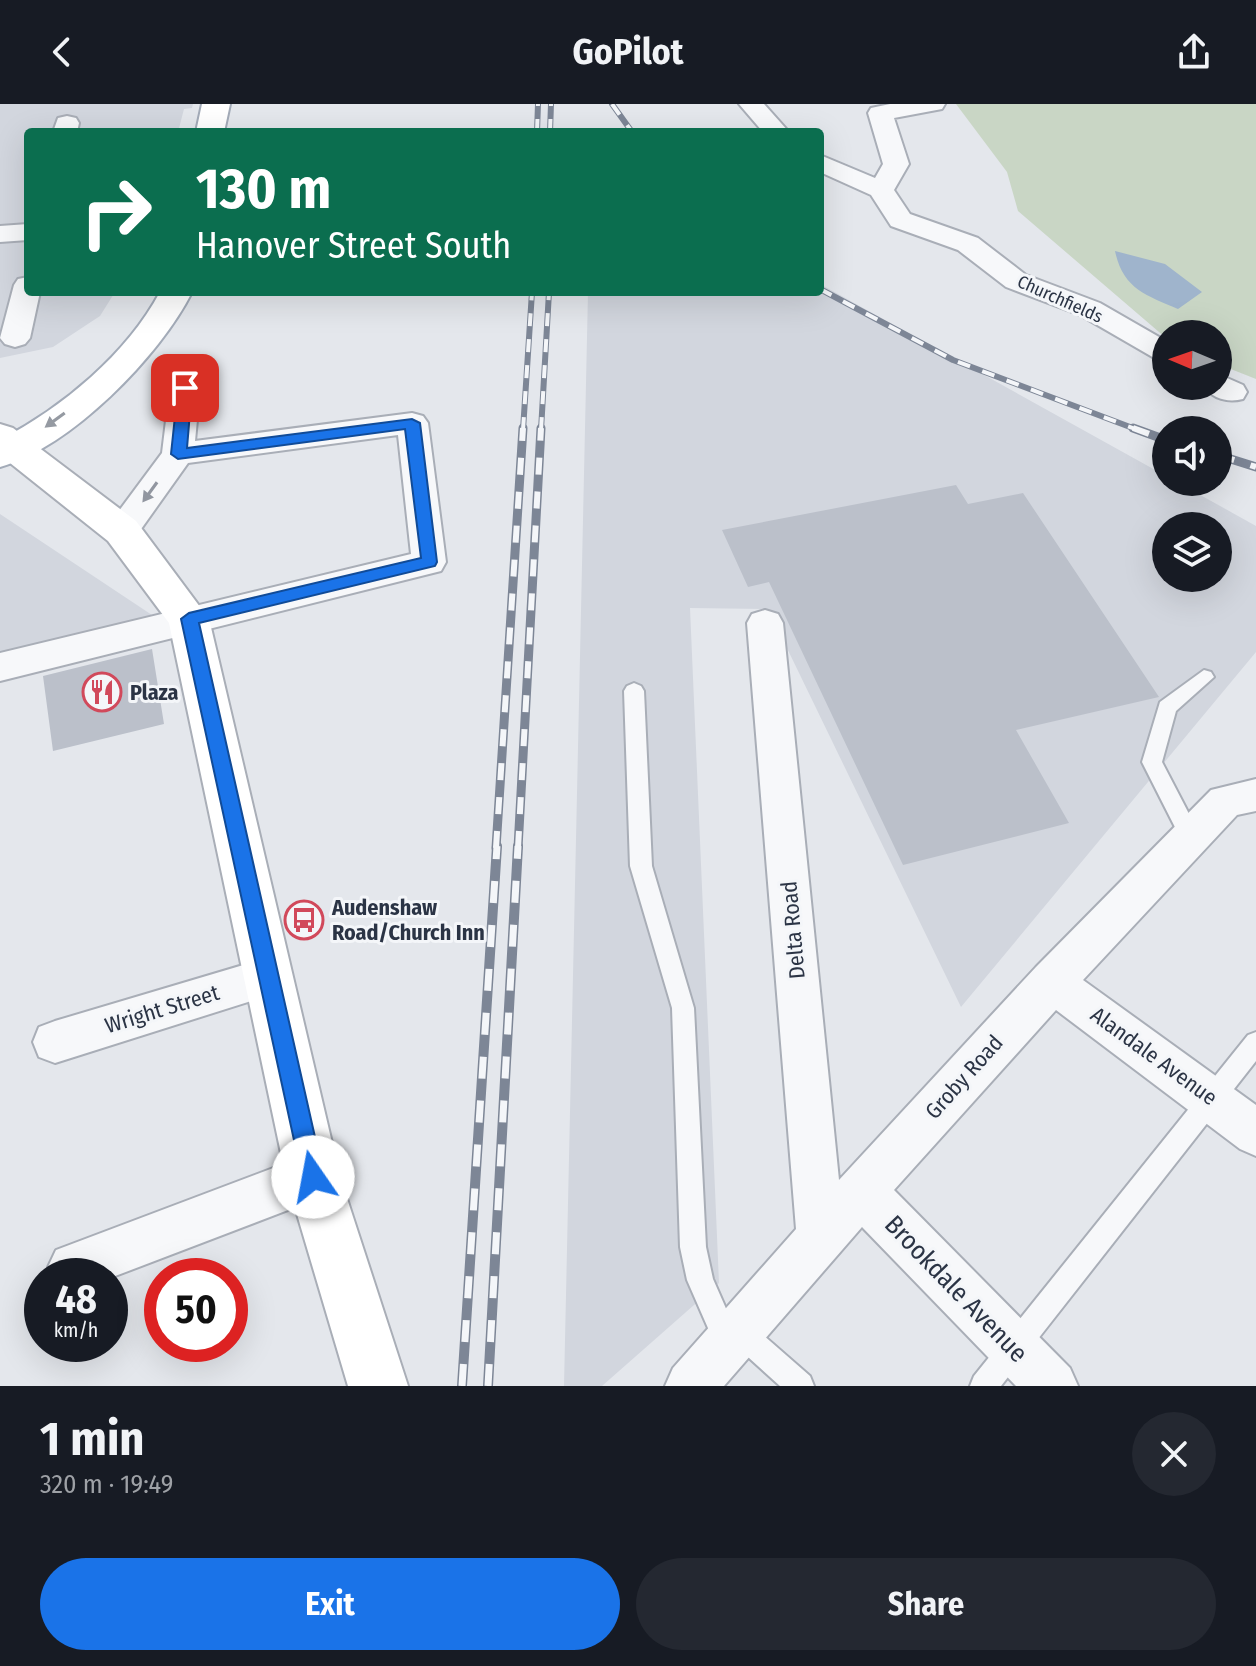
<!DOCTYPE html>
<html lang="en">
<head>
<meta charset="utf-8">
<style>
	:root { --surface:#171b24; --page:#242831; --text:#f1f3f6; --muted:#9ea1a6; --accent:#1a73e8 }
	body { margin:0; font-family:"Fira Sans Condensed",sans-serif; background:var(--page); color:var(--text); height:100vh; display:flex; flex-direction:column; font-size:30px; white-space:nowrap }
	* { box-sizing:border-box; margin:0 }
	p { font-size:26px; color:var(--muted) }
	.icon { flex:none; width:44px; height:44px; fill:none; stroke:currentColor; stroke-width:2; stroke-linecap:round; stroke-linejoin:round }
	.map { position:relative; height:1282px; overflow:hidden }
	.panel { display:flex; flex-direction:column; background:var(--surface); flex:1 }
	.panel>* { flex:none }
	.hud { position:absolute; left:24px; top:24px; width:800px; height:168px; border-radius:8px; box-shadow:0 8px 32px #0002; background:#0b6e4f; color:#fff; overflow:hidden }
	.needle { width:52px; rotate:272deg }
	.controls { position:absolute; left:1152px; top:216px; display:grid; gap:16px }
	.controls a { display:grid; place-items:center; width:80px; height:80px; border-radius:50%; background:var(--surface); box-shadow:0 8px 32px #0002; font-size:40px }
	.speed { position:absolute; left:24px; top:1154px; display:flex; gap:16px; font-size:40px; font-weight:700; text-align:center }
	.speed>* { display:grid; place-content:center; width:104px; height:104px; border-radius:50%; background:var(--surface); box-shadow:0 8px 32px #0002; line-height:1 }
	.speed small { font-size:20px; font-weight:400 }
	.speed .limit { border:12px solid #d22; background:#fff; color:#111 }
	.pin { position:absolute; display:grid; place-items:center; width:68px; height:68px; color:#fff; margin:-34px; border-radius:16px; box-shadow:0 4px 12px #0006 }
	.me { position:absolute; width:88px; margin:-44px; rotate:348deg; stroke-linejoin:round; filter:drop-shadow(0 0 6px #0008) }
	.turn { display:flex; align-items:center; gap:28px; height:168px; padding:0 40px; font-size:36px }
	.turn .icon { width:104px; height:104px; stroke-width:2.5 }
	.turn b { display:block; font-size:56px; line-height:68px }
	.round { display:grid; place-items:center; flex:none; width:84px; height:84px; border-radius:42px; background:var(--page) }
	.summary { display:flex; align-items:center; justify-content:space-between; height:136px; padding:0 40px }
	h1 { font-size:48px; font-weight:700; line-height:60px }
	.action { display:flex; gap:16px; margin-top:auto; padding:16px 40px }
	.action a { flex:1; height:92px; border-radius:48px; background:var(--accent); color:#fff; font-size:32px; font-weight:700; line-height:92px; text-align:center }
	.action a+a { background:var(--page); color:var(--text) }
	header { display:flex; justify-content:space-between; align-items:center; height:104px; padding:0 40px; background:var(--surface); font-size:36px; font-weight:700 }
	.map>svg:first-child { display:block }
	.built { fill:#d2d6de; fill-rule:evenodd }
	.green { fill:#c9d6c5 }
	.water { fill:#9fb4cc }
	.building { fill:#bbc0ca }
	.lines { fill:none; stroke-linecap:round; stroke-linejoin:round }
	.lane-casing { stroke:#a9aeb7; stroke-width:4 }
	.street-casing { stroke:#a9aeb7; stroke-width:4 }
	.secondary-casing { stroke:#a9aeb7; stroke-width:4 }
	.primary-casing { stroke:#a3abb8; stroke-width:4 }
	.lane { fill:#f7f8fa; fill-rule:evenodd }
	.street { fill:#f7f8fa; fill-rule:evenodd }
	.secondary { fill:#fff; fill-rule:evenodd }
	.primary { fill:#fff; fill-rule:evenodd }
	.rail-far2-casing { stroke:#7d8696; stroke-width:6 }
	.rail-far1-casing { stroke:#7d8696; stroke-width:9 }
	.rail-casing { stroke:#7d8696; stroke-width:10 }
	.rail-far2 { stroke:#f4f6f9; stroke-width:4; stroke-dasharray:13; stroke-linecap:butt }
	.rail-far1 { stroke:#f4f6f9; stroke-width:6; stroke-dasharray:17; stroke-linecap:butt }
	.rail { stroke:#f4f6f9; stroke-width:7; stroke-dasharray:22; stroke-linecap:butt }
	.oneway { fill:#959aa2 }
	.oneway2 { fill:#9196a0 }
	.route { fill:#1a73e8; stroke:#114b97; stroke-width:2 }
	.labels { text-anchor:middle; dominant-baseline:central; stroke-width:6; stroke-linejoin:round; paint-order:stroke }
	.far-street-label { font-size:18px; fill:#2b3445; stroke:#f4f6f9 }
	.poi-label { font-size:22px; font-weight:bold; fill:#2b3445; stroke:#f4f6f9; text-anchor:start }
	.street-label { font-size:22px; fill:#2b3445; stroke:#f4f6f9 }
	.near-street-label { font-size:26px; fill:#2b3445; stroke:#f4f6f9 }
</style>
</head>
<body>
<header><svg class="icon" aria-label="back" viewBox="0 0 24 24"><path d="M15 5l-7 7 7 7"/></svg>GoPilot<svg class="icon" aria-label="share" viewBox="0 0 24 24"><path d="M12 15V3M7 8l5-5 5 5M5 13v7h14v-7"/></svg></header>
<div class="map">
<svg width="1256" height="1282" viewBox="0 0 1256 1282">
	<rect width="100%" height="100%" fill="#e4e7ec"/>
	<path class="built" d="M0,0H193L192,4L184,5L178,28H28V188H115L100,212L53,243L0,254Z
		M820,180L1166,372V378H1177L1256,422V548L961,903L768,505L690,504L719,1179L602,1282H564L588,188H820ZM1166,422H1218V474H1166Z
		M0,410L152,511L0,548Z"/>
	<path class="green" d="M956,0H1256V275L1218,260V230H1166V234L1018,107L1007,68Z"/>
	<path class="water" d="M1115,147L1165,160L1202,188L1178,205C1146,191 1123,185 1115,147Z"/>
	<path class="building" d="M956,381L968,400L1023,389L1159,593L1016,626L1069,719L903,761L769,478L748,483L722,426Z
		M152,545L164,620L53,647L43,572Z"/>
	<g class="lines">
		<g class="lane-casing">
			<path id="lane" d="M1204,566L1211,568L1214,573L1176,607L1162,658L1201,733L1197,739L1190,742L1183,739L1142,658L1160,598Z
				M634,579L641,582L644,587L652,762L694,904L706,1143L713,1175L731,1216L738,1213L747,1217L810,1272L814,1282H780L738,1244L727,1251L718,1247L687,1176L680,1143L672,904L630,762L624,587L627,582Z
				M1256,928V957L1001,1282H970L974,1272L1248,931Z"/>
		</g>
		<g class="street-casing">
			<path id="street" d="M739,0H764L789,28H763Z
				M890,0H945L942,5L894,14L909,60L894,86L910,110L978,134L1026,171L1100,199L1166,237V258L1156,255L1080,211L1006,183L958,146L891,122L871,91L820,68V51L875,74L883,60L868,9L871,4Z
				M67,12L76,14L79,19L77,28H53L58,14Z
				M28,120V136L0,138V122Z
				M28,173V188H40L30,234L25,240L15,243L5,240L0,234L14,181L18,175Z
				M1218,270L1243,281L1247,288L1243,295C1228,299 1213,295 1204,282H1218Z
				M185,274L196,277L200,284L195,337L412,309L423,312L428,319L446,458L441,467L0,577V549L411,450L398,331L188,359L134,435L122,439L110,435L105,427L110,419L162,349L170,284L174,277Z
				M765,506L778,510L783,519L839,1076L1036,863L1211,686L1256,675V707L1237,711L1083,876L1256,1001V1052L1240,1045L1056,906L894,1086L1070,1264L1078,1282H1016L862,1123L724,1282H665L673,1264L796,1125L747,519L752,510Z
				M270,853L285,858L291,872L285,886L270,891L55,959L39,953L33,938L39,923L55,917Z
				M313,1049L330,1056L337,1073L330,1090L110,1174L52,1172L48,1163L56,1146Z"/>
		</g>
		<g class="secondary-casing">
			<path id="secondary" d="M0,320L13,324L136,417L209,515L340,1073L408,1282H348L286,1073L169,519L108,437L0,351Z"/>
		</g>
		<g class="primary-casing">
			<path id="primary" d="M202,0H230L224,28H196Z
				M160,188H192C160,252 70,344 0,363V336C62,304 127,250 160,188Z"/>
		</g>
		<use href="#lane" class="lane"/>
		<use href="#street" class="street"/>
		<use href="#secondary" class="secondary"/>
		<use href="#primary" class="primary"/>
		<g class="rail-far2-casing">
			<path id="rail-far2" d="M612,0L632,28
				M537,28L538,0
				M550,28L551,0
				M820,185L953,256L1138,326
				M523,326L532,188
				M541,326L549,188"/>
		</g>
		<g class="rail-far1-casing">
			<path id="rail-far1" d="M1133,324L1166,336
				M1218,351L1256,363
				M496,744L523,324
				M518,744L541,324"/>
		</g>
		<g class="rail-casing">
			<path id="rail" d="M462,1282L497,742
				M488,1282L518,742"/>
		</g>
		<use href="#rail-far2" class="rail-far2"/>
		<use href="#rail-far1" class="rail-far1"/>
		<use href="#rail" class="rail"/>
	</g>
	<defs><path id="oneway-solid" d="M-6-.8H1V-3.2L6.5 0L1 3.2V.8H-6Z" transform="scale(2)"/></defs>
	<use class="oneway" href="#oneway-solid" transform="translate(55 316) rotate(144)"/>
	<use class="oneway2" href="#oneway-solid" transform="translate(150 388) rotate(126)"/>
	<path class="route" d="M185,279L192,284L187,344L412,315L420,319L437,458L435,462L199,519L324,1073L321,1081L313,1084L305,1081L302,1073L181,515L189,509L421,454L405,325L178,355L171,350L178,284Z"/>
	<defs>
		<g id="restaurant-ring" transform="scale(2)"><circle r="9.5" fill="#f4f6f9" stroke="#d1495b" stroke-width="1.5"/><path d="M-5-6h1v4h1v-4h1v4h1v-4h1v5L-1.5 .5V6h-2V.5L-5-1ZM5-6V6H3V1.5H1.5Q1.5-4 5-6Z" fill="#d1495b"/></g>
		<g id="bus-ring" transform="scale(2)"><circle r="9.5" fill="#f4f6f9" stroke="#d1495b" stroke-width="1.5"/><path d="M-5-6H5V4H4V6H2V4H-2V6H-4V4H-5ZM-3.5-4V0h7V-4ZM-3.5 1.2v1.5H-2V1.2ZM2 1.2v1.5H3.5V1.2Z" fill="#d1495b"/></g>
	</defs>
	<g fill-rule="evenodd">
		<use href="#restaurant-ring" x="102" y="588"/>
		<use href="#bus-ring" x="304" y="816"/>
	</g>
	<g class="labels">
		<g class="far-street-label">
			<text transform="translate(1060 195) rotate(24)">Churchfields</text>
		</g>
		<g class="poi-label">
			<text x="130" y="588">Plaza</text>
			<text x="332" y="803">Audenshaw<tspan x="332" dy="25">Road/Church Inn</tspan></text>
		</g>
		<g class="street-label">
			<text transform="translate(793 826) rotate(-95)">Delta Road</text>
			<text transform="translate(162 905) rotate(-17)">Wright Street</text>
			<text transform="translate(1154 952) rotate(36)">Alandale Avenue</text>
			<text transform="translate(964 973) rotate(-48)">Groby Road</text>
		</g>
		<g class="near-street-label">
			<text transform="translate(956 1185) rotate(46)">Brookdale Avenue</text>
		</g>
	</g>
</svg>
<div class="controls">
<a><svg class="needle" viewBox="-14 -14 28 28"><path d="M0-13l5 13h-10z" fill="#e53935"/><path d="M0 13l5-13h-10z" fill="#9ea1a6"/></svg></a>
<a><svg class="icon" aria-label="sound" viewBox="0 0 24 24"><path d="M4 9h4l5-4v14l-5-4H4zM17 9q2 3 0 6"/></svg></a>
<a><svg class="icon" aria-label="layers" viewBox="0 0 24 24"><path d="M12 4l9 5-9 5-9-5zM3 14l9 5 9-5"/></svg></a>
</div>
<div class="speed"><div>48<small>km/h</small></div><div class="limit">50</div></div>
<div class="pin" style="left:185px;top:284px;background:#d93025"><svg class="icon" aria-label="arrive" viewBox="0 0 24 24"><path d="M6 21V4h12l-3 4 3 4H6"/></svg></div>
<svg class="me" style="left:313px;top:1073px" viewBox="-20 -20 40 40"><circle r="19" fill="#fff"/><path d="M0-13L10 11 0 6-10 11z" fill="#1a73e8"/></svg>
<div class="hud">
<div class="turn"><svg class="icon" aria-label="right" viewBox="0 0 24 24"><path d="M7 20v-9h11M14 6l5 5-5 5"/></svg><div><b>130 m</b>Hanover Street South</div></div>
</div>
</div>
<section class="panel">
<div class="summary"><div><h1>1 min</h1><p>320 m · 19:49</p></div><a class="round"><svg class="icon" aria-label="close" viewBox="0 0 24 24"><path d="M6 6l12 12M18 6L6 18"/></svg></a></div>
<div class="action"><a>Exit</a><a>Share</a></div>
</section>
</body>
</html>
